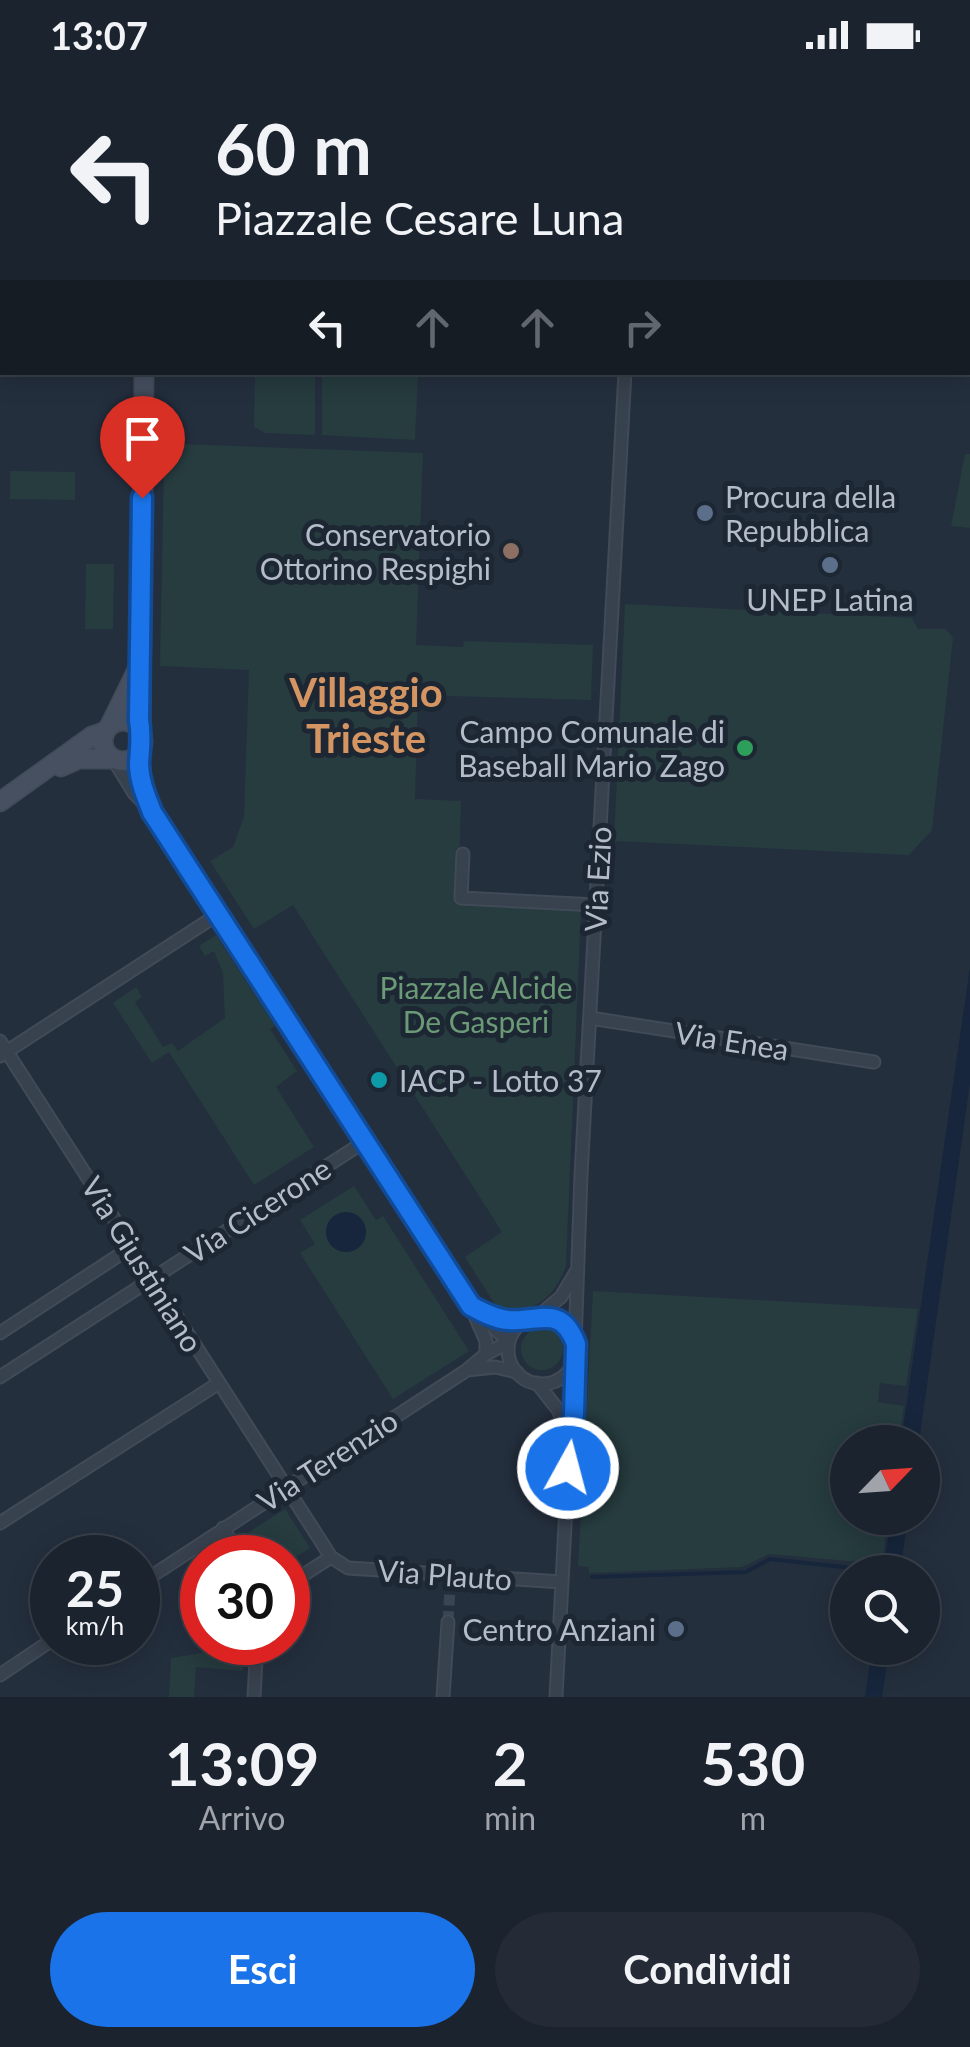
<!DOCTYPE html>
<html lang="it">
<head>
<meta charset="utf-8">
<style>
	:root { --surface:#1b232e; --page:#242b36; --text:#f1f3f6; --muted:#a0a4aa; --line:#39404a; --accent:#1a73e8 }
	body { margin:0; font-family:Lato,sans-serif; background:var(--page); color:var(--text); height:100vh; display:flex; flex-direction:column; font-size:38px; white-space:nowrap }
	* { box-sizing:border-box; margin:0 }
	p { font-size:32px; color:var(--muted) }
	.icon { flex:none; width:55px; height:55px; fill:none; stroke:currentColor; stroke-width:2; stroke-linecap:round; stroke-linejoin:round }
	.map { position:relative; height:1627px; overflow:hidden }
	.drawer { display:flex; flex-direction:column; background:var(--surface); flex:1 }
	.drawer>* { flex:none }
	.guide { position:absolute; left:0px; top:0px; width:970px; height:305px; box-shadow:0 5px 25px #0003,0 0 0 2px var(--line); background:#1b232e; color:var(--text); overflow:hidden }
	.needle { width:65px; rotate:65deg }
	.buttons { position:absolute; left:830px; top:1355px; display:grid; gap:20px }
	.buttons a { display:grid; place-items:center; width:110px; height:110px; border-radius:50%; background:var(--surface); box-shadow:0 5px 25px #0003,0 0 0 2px var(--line); font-size:50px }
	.speed { position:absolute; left:30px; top:1465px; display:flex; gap:20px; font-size:50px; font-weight:700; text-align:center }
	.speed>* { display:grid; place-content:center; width:130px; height:130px; border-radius:50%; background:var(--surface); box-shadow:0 5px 25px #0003,0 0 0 2px var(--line); line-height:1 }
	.speed small { font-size:25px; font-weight:400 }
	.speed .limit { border:15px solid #d22; background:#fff; color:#111 }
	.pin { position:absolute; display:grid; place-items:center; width:85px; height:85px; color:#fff; margin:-102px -42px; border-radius:50% 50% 50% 0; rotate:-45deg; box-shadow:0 0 10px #0007 }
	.pin .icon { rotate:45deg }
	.me { position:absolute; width:110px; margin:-55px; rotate:7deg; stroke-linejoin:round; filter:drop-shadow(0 0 8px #0008) }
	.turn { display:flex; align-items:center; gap:35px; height:210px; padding:0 50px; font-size:45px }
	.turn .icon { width:130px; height:130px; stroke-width:2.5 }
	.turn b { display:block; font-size:70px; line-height:85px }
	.lanes { display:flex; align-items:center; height:95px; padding:0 50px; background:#0003; justify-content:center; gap:50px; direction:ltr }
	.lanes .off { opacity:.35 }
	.eta { display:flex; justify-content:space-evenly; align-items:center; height:170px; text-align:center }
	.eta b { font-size:60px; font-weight:700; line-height:70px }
	.cta { display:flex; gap:20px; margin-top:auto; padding:20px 50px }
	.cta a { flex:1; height:115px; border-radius:60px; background:var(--accent); color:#fff; font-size:40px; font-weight:700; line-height:115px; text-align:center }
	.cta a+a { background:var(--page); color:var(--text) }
	.status { display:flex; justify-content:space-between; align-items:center; height:70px; padding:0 50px; background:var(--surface); direction:ltr }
	.status svg { height:28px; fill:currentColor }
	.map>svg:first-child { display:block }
	.green { fill:#263c3f }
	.water { fill:#17263c }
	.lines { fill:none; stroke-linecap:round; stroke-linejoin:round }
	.stream { stroke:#17263c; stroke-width:4 }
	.minor-tunnel { stroke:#3a4453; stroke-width:11; stroke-dasharray:11 5.5; stroke-linecap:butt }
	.minor-casing { stroke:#414a57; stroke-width:15 }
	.secondary-casing { stroke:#414a57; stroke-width:21 }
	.minor { stroke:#38414e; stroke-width:11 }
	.secondary { stroke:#465061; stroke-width:18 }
	.route-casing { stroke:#114b97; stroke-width:25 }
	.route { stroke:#1a73e8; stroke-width:18 }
	.service-dot { fill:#5c6f8a; stroke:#1d2633; stroke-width:4 }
	.education-dot { fill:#8d6e63; stroke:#1d2633; stroke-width:4 }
	.leisure-dot { fill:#2e9e5b; stroke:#1d2633; stroke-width:4 }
	.culture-dot { fill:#0f9aa8; stroke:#1d2633; stroke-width:4 }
	.labels { text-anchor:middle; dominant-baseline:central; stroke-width:10; stroke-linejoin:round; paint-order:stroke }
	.poi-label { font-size:30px; fill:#b4bcc9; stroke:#1d2633; text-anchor:end }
	.street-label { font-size:30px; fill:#b4bcc9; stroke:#1d2633 }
	.park-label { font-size:30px; fill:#6b9a76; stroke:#1d2633 }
	.district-label { font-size:40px; font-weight:bold; fill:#d59563; stroke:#1d2633 }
</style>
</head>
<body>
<div class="status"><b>13:07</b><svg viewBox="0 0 49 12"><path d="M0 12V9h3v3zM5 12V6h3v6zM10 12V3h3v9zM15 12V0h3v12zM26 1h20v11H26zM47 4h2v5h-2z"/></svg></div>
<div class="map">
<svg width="970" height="1627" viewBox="0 0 970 1627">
	<rect width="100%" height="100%" fill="#242f3e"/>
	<path class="green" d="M255,303H315V365L265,363L254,357Z
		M322,303H418L415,370L322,365Z
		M165,349L180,352L181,374L423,383L416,575L463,577L464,571L593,575L591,630L418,625L415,729L461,731L458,832L581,838L566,1196C556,1226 529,1250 496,1236L465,1187L502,1162L293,835L254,859L210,791L233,777L244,747L249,600L160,596Z
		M965,384H970V458L951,456Z
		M10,401L75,402V430L10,429Z
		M86,494H114L113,559H85Z
		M625,534L912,548L918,559H946L953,568L932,760L909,785L614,771Z
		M216,865L275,956L270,959L297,1001L276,1017L314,1077L254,1115L169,982L152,993L113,933L136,917L142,927L135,932L163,977L172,973L178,981L225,948L223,903L214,881L205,886L199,876Z
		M354,1116L376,1150L383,1146L469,1281L393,1329L300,1183L315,1174L300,1150Z
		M593,1221L918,1239L906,1316L880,1313L878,1332L904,1336L899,1372H848V1448H888L882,1494L769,1484L742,1497L589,1503V1497L578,1496Z
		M521 1279a21 21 0 1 1 42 0a21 21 0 1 1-42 0Z
		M285,1439L310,1478L288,1492V1488L266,1487L249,1462Z
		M244,1576L243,1601L196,1597L194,1627H169L171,1588Z"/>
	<path class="water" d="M970,897V1013L919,1372H901Z
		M326 1162a20 20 0 1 1 40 0a20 20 0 1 1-40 0Z
		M891,1448H908L900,1502H883Z
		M872,1578H889L882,1627H865Z"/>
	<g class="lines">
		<path class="stream" d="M592,1507L746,1502L770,1489L888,1502"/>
		<path class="minor-tunnel" d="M448,1552L450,1519"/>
		<g class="minor-casing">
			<path id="minor" d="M402,2V0
				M644,2V0
				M771,2V0
				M0,25H2
				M0,275H2
				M141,680V707L149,733
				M113,689L134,723L152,742L471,1236L509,1272L486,1284L467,1300L138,1515
				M463,784L461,828L596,835
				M590,948L874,992
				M0,971L331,1487L288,1515
				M0,986L217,845
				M479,1240L497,1249L526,1250
				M474,1244L486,1271V1284
				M538,1246L561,1227L577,1200
				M508 1280a34 34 0 1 1 68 0a34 34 0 1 1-68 0Z
				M0,1263L133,1176
				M575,1274L581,1105L625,302
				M467,1300L495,1297L517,1302
				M0,1307L364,1072
				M537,1313L559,1341L567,1370
				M0,1453L219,1313
				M223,1458L241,1488
				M331,1487L348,1498L562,1512
				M0,1605L52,1570
				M254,1627L257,1572
				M443,1627L448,1552
				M556,1627L569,1379L574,1344L573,1294"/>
		</g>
		<g class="secondary-casing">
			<path id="secondary" d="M150,2L151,0
				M103 671a20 20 0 1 1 40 0a20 20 0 1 1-40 0Z
				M111,653L137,600
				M141,661L144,302
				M61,697L79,689H113
				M0,732L92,666L104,662"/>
		</g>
		<use href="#minor" class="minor"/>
		<use href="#secondary" class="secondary"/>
	</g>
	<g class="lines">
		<g class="route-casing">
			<path id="route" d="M142,428L139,650C142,666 140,677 139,693C139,711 146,726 152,742L471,1236C482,1242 495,1249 508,1250C538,1253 561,1233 576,1274L574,1344L568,1398"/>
		</g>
		<use href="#route" class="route"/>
	</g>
	<g class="service-dot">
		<circle cx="705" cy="443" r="10"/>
		<circle cx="830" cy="495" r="10"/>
		<circle cx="676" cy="1559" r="10"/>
	</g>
	<circle class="education-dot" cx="511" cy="481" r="10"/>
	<circle class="leisure-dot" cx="745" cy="678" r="10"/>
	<circle class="culture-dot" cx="379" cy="1010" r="10"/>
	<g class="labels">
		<g class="poi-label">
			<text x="725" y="426" text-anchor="start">Procura della<tspan x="725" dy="34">Repubblica</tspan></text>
			<text x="491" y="464">Conservatorio<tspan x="491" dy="34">Ottorino Respighi</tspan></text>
			<text x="830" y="529" text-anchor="middle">UNEP Latina</text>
			<text x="725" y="661">Campo Comunale di<tspan x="725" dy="34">Baseball Mario Zago</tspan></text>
			<text x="399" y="1010" text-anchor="start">IACP - Lotto 37</text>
			<text x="656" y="1559">Centro Anziani</text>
		</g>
		<g class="street-label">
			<text transform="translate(597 809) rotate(-87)">Via Ezio</text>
			<text transform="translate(732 970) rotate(9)">Via Enea</text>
			<text transform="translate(257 1140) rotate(-33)">Via Cicerone</text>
			<text transform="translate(143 1194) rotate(58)">Via Giustiniano</text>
			<text transform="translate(327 1390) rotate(-33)">Via Terenzio</text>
			<text transform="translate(445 1504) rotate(4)">Via Plauto</text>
		</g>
		<g class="park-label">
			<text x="476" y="917">Piazzale Alcide<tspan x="476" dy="34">De Gasperi</tspan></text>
		</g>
		<g class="district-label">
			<text x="366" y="622">Villaggio<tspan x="366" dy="46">Trieste</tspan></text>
		</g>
	</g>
</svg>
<div class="buttons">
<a><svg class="needle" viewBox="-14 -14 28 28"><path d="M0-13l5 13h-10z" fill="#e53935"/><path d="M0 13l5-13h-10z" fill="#a0a4aa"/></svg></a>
<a><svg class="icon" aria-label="search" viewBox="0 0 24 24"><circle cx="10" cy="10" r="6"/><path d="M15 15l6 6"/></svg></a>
</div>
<div class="speed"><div>25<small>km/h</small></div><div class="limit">30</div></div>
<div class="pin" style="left:142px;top:428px;background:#d93025"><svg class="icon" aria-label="arrive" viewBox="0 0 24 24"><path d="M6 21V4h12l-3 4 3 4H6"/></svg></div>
<svg class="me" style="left:568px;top:1398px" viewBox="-20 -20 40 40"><circle r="17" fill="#1a73e8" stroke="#fff" stroke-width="3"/><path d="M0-11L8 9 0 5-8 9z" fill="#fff"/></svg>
<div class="guide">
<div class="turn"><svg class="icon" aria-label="left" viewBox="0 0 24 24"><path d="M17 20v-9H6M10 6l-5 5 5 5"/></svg><div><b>60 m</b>Piazzale Cesare Luna</div></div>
<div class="lanes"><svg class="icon" aria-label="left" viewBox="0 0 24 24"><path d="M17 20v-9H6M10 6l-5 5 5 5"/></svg><svg class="icon off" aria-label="ahead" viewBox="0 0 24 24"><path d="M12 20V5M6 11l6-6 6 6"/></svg><svg class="icon off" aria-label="ahead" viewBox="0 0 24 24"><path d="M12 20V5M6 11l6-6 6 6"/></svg><svg class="icon off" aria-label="right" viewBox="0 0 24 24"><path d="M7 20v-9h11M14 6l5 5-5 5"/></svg></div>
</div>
</div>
<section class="drawer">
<div class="eta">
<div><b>13:09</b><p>Arrivo</p></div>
<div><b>2</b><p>min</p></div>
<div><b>530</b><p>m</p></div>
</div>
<div class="cta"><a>Esci</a><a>Condividi</a></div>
</section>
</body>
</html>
